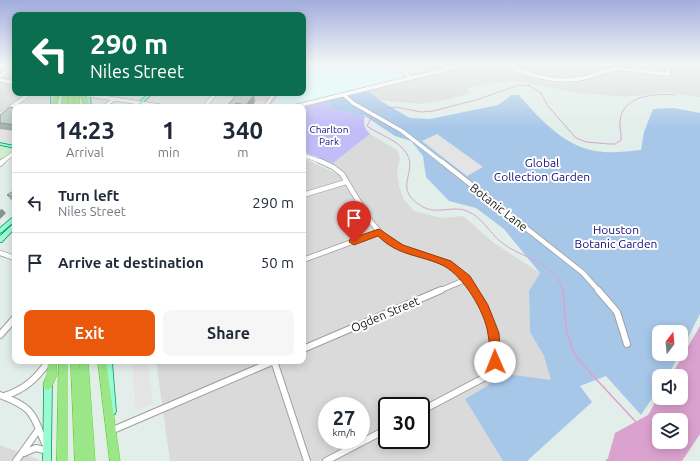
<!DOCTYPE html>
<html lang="en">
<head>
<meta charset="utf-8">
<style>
	:root { --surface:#fff; --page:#f6f6f7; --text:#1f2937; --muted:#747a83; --line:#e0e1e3; --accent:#ea580c }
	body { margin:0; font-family:Ubuntu,sans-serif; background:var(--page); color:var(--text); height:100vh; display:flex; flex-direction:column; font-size:15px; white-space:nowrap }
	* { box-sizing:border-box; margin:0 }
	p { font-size:13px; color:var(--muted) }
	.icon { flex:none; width:22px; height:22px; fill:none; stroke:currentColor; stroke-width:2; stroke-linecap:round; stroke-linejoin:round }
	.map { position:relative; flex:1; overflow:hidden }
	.panel { position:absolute; left:12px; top:104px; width:294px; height:260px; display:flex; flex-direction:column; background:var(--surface); border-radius:8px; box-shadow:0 2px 10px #0003 }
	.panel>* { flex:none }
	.hud { position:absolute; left:12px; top:12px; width:294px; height:84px; border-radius:8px; box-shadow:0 2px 10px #0003; background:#0b6e4f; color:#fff; overflow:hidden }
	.needle { width:26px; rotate:16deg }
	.controls { position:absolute; left:652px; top:325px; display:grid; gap:8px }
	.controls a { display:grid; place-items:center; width:36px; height:36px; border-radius:8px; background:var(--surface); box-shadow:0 2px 10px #0003; font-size:20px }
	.speed { position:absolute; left:318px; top:397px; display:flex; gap:8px; font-size:20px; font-weight:700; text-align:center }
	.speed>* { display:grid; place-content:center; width:52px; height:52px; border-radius:50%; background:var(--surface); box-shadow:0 2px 10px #0003; line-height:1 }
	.speed small { font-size:10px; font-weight:400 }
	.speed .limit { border:2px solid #111; border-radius:6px; background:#fff; color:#111 }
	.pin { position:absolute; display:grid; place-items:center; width:34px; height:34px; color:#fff; margin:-41px -17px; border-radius:50% 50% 50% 0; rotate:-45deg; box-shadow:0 0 4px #0007 }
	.pin .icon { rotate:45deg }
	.me { position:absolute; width:44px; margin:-22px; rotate:359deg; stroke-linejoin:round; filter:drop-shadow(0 0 3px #0008) }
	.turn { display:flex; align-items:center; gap:14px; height:84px; padding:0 12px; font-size:18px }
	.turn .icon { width:52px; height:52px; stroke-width:2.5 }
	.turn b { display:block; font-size:28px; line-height:34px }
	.eta { display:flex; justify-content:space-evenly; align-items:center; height:68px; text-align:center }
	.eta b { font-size:24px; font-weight:600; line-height:28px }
	.cta { display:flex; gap:8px; margin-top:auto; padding:8px 12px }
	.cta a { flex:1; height:46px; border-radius:8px; background:var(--accent); color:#fff; font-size:16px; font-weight:600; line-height:46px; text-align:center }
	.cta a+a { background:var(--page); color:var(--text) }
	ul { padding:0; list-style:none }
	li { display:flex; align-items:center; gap:12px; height:60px; padding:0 12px; border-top:1px solid var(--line) }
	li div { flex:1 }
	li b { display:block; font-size:15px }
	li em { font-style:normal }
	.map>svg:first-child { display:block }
	.residential { fill:#d9dad9; fill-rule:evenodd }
	.commercial { fill:#d0efd2 }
	.education { fill:#daffff }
	.grass { fill:#a7c7e9 }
	.park { fill:#c2bdf9 }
	.parking { fill:#e4e4e4 }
	.water { fill:#dca2cf; fill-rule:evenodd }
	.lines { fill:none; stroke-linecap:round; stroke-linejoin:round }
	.stream-far1 { stroke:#dca2cf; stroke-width:1 }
	.stream { stroke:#dca2cf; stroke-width:1.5 }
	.minor-far2-casing { stroke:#9d9d9d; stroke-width:4.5 }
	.minor-far1-casing { stroke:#9d9d9d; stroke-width:6 }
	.minor-casing { stroke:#9d9d9d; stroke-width:8 }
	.major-casing { stroke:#009564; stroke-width:1.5 }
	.highway-casing { stroke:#61d823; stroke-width:1 }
	.minor-far2 { stroke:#fff; stroke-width:3.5 }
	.minor-far1 { stroke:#fff; stroke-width:4.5 }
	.minor { stroke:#fff; stroke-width:6 }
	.major { fill:#99fcd1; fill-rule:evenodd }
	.highway { fill:#9ae688; fill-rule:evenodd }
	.wall { fill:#a4b3ab }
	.shaded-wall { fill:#86928b }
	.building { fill:#bfd0c7; stroke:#86928b }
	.route { fill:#ea580c; stroke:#983908 }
	.labels { text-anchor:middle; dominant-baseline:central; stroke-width:4; stroke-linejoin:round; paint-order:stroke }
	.far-park-label { font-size:10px; fill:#140b7a; stroke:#fff }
	.park-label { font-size:12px; fill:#140b7a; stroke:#fff }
	.street-label { font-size:12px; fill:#1c1c1c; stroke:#fff }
</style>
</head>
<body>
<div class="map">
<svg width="700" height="461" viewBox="0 0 700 461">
	<rect width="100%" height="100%" fill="#e2eeea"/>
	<path class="residential" d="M0,65H15L7,70L15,71V93H28L0,113Z
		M423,65H700V97L663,92L626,97L572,92L516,81L497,82L467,88L471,93L450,99L421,104L379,100L369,91L434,74Z
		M200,93H280L273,103Z
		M370,134L398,151L400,159L397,171L399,186L404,200L414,211L442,218L463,216L494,243L540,273L529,291L530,332L544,356L552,381L506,374L497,375L487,386L465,399L503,461H170L156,361H303V158L337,174L333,163ZM327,406H361V440H327ZM387,406H421V440H387Z
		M0,445L39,460V461H0Z"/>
	<path class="commercial" d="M15,112V151L0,163V117Z"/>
	<path class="education" d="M303,65H392L405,76L281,107H270L280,93H303Z"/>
	<path class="grass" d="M369,91L379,100L410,118L430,119L498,105L512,95H519C541,121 568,150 604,152C616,153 629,151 641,150L644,132L653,109L674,108L700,113V314L681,351V332H659V354H679L670,372L675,376H659V388L641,415L606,376L580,386L592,402L527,461H503L465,399L487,386L497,375L506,374L551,380L544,356L530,332L529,291L540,273L504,229L476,208L449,201L426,177L423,156L411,141L395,136L365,116L333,110L327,101Z"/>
	<path class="park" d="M327,101L333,110L365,116C363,124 364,128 370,134L333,163L303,152V107Z"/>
	<path class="parking" d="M0,129L15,131V144L0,141Z
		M437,134L483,167L467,176L422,141Z
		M145,361H148L153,404L136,411L132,366Z"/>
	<path class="water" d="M700,326V434L682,461H605L608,458L615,433L648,415L659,396V398H681V376H671ZM659,420H681V442H659Z"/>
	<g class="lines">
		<path class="stream-far1" d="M375,113L383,109L396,107L421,112L433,111L476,100L519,85L530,86L541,93L547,105L576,138L586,142L609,144H615L621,140C622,133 619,128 620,121C622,95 656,93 676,95
			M373,115L367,126C379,135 399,140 407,154C418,173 391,189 423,207C437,215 453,205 467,211C482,217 489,232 501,242C522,259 555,261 563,291"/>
		<path class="stream" d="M563,290L566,328L573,351L582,364L636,422"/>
		<g class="minor-far2-casing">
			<path id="minor-far2" d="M396,65L411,78
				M507,65C531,76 558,84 584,78C596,75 606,70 617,69C635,68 651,74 669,74L667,65
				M0,76L15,66
				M0,80L15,83
				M89,95L166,107
				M344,95L353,103L402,131L442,162
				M104,107L114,99
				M204,107L216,93
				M265,107L275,93
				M293,107L464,65
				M0,115L31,93
				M303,155L323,162
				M2,162L15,152"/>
		</g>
		<g class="minor-far1-casing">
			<path id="minor-far1" d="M320,161L333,167L342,174L371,222L387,240L408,251L446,263L457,270L474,291
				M441,161L583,273L599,291
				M0,164L3,161
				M303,195L346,182
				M0,253L15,258
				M303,260L379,232
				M439,291L467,279"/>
		</g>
		<g class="minor-casing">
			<path id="minor" d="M598,290L617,312L627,344
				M0,335L15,318
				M303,349L441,290
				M274,361L307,461
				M0,395C35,408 32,414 46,446
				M4,396C24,390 36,379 48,362
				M421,411L493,373C500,344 490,314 474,290
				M113,430L274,361
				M24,453L36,448L48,451
				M16,461L39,429
				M326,461L387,429"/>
		</g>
		<g class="major-casing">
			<path id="major" d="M51,93H55V107H51Z
				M86,93H90L91,107H87Z
				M149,93H153L138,107H134Z
				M0,143L15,146V148L0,145Z
				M15,216V221L2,232L0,233V228L13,217Z
				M15,223V228L2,242H0V236L13,224Z
				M104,361H112L116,411L115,414L112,415L109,414L108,411Z
				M48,379L51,380L52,383L51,461H43L44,383L45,380Z"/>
		</g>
		<g class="highway-casing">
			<path id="highway" d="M56,93H60L56,107H50Z
				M63,93H67L68,107H62Z
				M69,93H73L74,107H68Z
				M75,93H79L80,107H74Z
				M80,93H84L91,107H85Z
				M48,361H56L57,375L51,388L48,390L45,388L43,385L47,375Z
				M59,361H67V461H57Z
				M71,361H79L80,370V361H88L95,461H75Z
				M98,361H106L120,461H110Z"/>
		</g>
		<use href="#minor-far2" class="minor-far2"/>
		<use href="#minor-far1" class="minor-far1"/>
		<use href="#minor" class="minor"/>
		<use href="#major" class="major"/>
		<use href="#highway" class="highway"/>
	</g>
	<path class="wall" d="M254,95L255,102L251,107H229L228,105Z
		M15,108V131L0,129V115Z
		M15,190V201H12L7,195Z"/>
	<path class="shaded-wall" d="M254,95L255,102L251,107H246V105Z
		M236,103L237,107H233V106Z
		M2,209L6,213L0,219V210Z"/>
	<path class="building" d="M238,93H244L254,95L246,105L236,103L233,106L228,105Z
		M10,107L15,108V125L0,123V115Z
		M15,190V197L7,195Z"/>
	<linearGradient id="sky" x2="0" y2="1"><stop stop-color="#a3adde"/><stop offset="0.5" stop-color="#f2f7f6"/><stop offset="1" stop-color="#f2f7f6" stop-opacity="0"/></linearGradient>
	<rect width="700" height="129" fill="url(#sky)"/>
	<path class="route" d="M379,229L403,245L451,261L470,276L488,305L499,333L501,362L499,366L495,367L491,366L489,362C489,353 490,343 488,334C485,312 464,277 444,266C420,254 399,257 378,236L354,245L349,242L350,239Z"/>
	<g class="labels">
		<g class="far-park-label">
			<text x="329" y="129">Charlton<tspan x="329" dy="12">Park</tspan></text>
		</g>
		<g class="park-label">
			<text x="542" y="162">Global<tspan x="542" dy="14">Collection Garden</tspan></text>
			<text x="616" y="229">Houston<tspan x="616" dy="14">Botanic Garden</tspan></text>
		</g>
		<g class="street-label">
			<text transform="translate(499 207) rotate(38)">Botanic Lane</text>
			<text transform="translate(385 314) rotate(-23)">Ogden Street</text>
		</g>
	</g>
</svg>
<div class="controls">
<a><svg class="needle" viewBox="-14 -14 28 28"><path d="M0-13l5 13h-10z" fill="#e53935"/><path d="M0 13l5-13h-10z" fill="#747a83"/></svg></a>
<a><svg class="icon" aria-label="sound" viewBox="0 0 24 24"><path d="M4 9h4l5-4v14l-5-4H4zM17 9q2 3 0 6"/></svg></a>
<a><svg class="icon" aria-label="layers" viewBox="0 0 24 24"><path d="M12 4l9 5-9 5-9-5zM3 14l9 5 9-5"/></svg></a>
</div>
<div class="speed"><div>27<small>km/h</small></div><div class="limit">30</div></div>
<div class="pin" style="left:354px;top:242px;background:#d93025"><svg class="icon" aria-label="arrive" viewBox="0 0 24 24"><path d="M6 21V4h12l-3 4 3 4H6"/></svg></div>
<svg class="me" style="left:495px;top:362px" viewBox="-20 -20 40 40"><circle r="19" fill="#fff"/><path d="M0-13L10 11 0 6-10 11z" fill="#ea580c"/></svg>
<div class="hud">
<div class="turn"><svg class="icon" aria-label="left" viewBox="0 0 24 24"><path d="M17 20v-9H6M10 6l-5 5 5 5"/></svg><div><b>290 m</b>Niles Street</div></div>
</div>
<section class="panel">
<div class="eta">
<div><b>14:23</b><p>Arrival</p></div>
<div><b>1</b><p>min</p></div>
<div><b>340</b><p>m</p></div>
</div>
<ul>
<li><svg class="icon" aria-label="left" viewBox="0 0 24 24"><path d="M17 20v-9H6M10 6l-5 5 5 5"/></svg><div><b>Turn left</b><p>Niles Street</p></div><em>290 m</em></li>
<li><svg class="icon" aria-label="arrive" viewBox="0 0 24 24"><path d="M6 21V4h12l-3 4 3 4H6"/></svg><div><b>Arrive at destination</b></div><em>50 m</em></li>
</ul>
<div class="cta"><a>Exit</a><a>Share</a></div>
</section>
</div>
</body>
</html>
